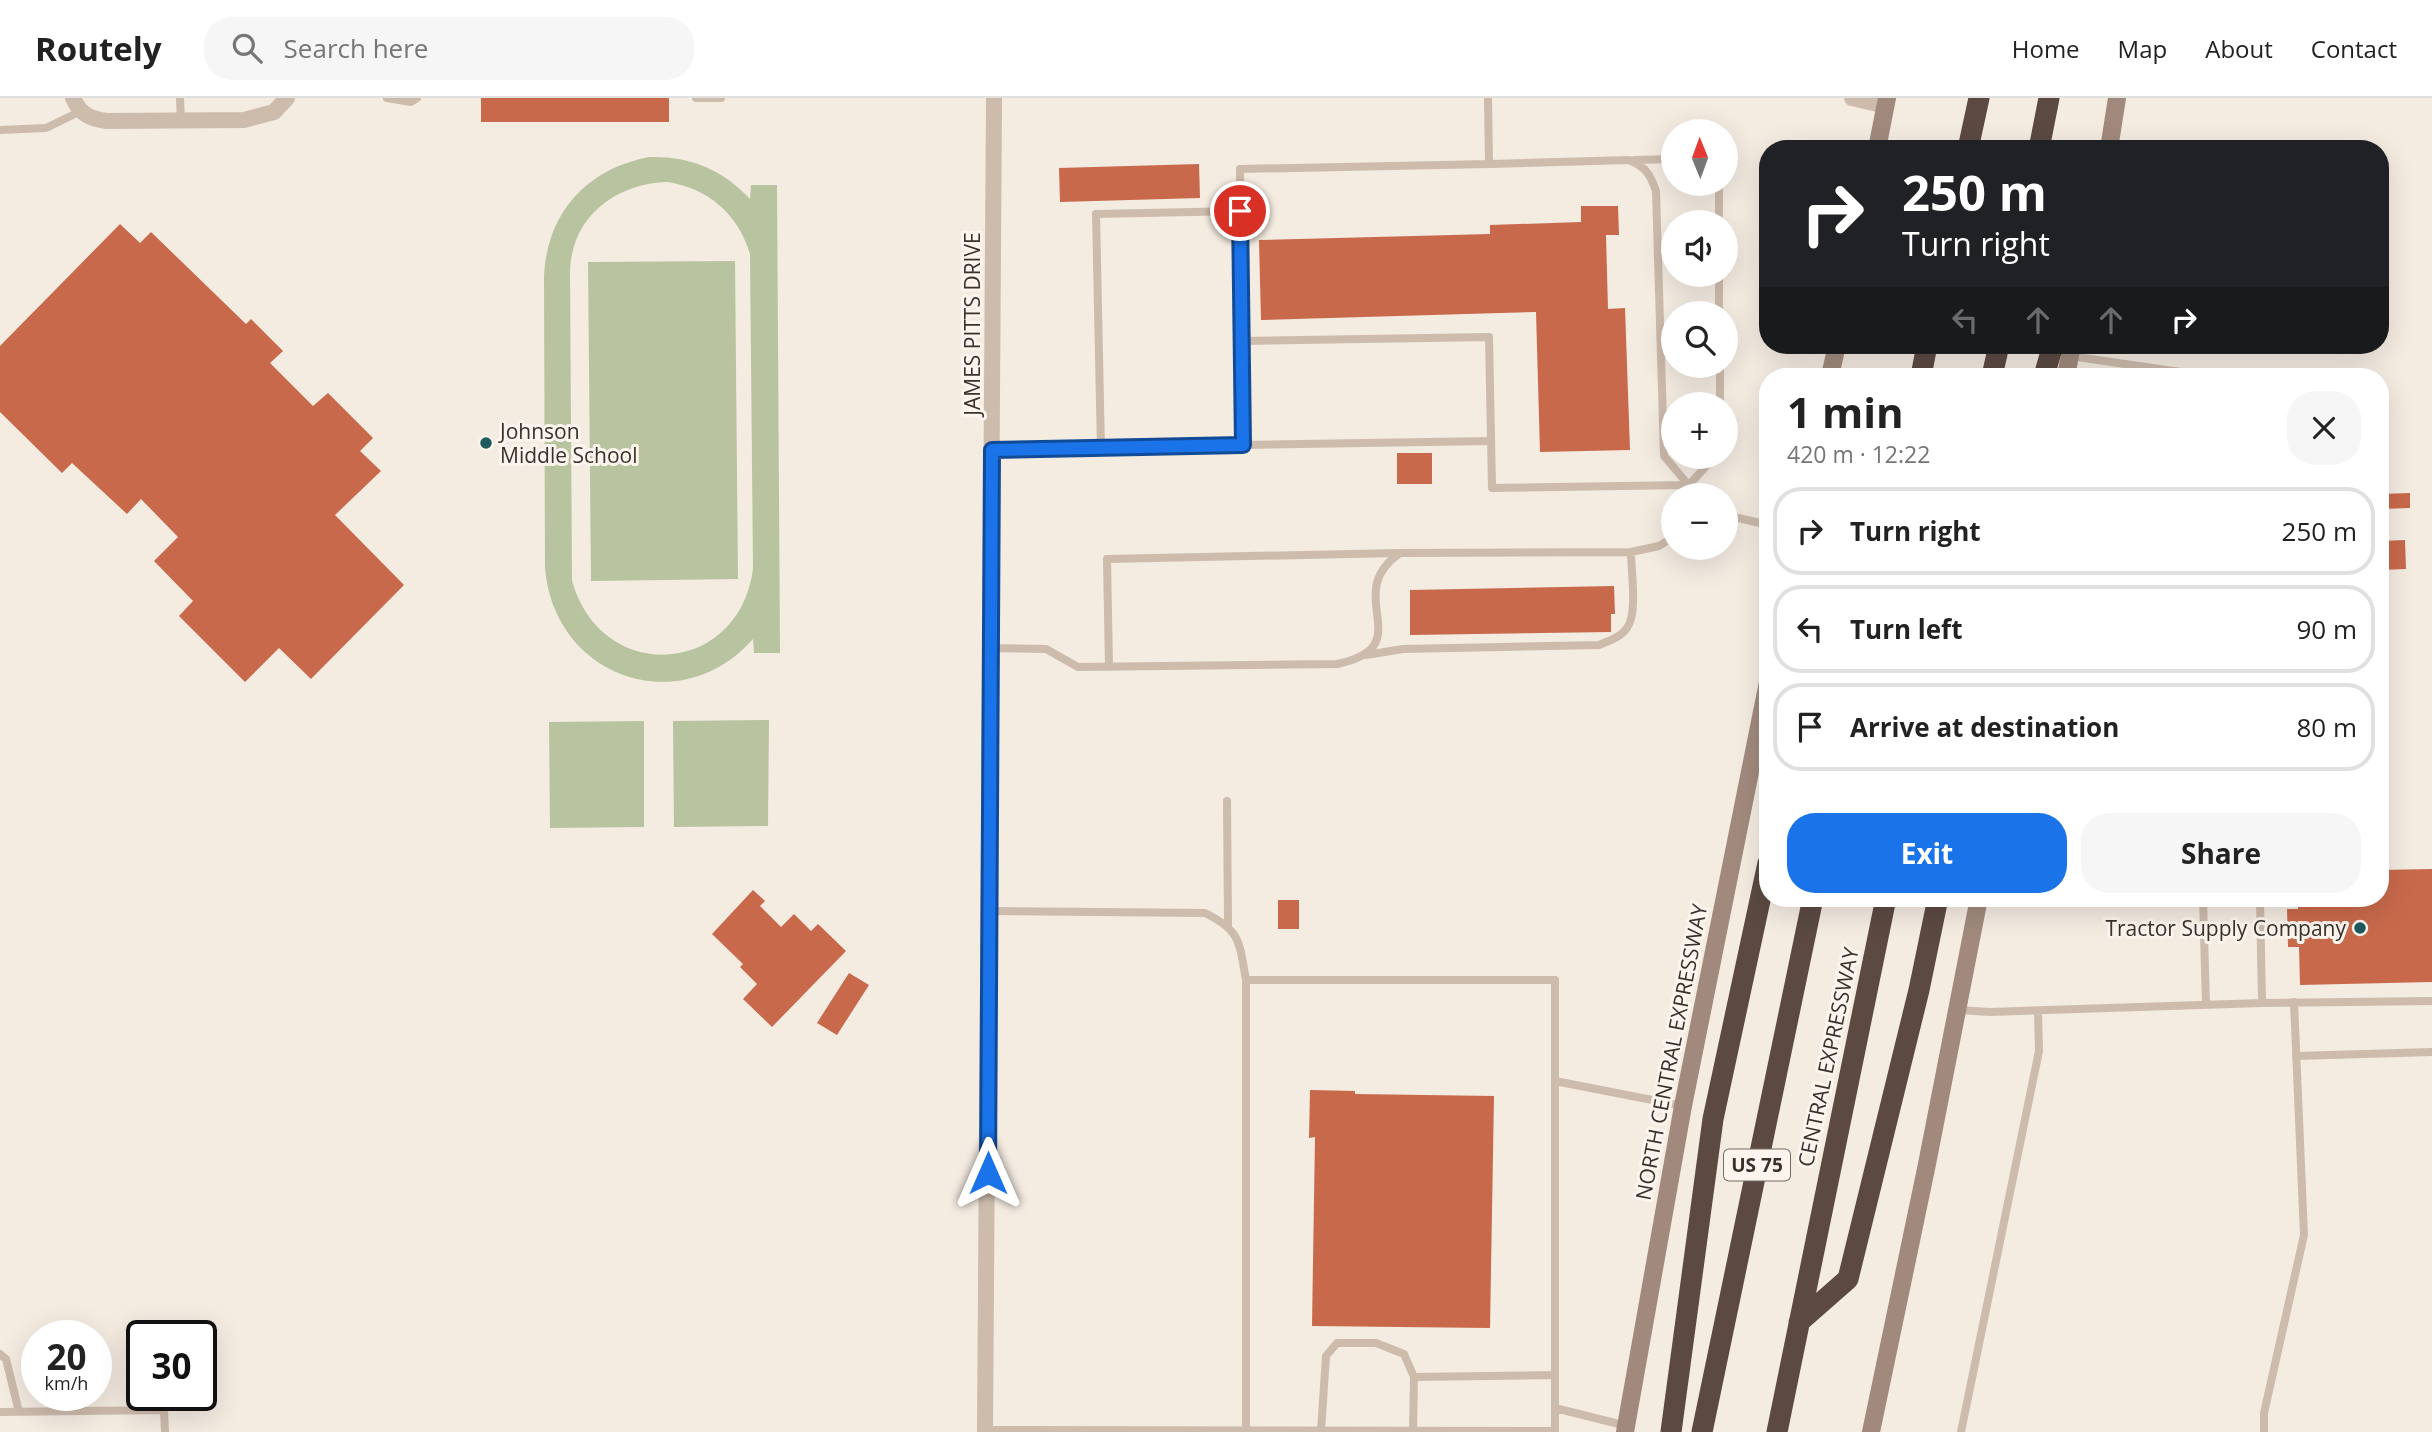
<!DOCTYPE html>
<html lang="en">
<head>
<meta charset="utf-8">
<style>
	:root { --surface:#fff; --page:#f6f6f6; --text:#222; --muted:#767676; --line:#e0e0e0; --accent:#1a73e8 }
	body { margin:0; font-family:"Open Sans",sans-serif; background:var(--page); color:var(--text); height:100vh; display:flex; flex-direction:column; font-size:26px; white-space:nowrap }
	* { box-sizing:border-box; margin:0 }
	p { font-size:23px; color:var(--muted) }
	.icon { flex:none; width:38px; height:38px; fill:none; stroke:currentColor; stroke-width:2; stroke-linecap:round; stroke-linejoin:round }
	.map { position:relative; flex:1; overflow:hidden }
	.sheet { position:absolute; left:1759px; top:270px; width:630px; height:539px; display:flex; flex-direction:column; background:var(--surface); border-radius:28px; box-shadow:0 7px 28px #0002 }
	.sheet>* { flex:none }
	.hud { position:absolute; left:1759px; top:42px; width:630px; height:214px; border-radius:28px; box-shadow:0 7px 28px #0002; background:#202124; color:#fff; overflow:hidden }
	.needle { width:46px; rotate:359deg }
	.buttons { position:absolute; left:1661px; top:21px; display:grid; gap:14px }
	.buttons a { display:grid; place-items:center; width:77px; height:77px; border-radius:50%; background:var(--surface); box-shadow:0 7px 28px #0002; font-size:35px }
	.speed { position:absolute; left:21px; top:1222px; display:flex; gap:14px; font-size:35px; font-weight:700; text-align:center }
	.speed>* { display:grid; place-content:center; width:91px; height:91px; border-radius:50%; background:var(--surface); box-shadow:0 7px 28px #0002; line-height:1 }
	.speed small { font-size:18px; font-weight:400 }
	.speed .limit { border:4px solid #111; border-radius:10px; background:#fff; color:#111 }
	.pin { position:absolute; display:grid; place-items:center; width:60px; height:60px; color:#fff; margin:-30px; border:4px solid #fff; border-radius:50%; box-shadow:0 2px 7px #0007 }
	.me { position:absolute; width:77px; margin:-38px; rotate:0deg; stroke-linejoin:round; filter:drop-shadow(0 0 5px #0008) }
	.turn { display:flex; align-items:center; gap:24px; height:147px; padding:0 28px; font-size:32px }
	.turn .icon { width:91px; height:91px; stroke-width:2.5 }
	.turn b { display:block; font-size:49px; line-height:60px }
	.lanes { display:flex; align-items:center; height:66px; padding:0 28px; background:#0003; justify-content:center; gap:35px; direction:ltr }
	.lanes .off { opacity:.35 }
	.round { display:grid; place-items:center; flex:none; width:74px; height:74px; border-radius:28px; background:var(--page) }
	.summary { display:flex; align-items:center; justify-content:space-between; height:119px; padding:0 28px }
	h1 { font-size:42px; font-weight:700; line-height:52px }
	.cta { display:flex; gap:14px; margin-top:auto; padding:14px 28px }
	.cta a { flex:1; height:80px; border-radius:28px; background:var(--accent); color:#fff; font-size:28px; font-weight:700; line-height:80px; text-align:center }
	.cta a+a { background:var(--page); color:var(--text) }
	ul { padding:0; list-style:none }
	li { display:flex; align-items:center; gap:21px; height:88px; margin:0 14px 10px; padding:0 14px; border:4px solid var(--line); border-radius:28px }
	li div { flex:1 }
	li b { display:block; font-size:26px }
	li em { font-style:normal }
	header { display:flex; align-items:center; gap:42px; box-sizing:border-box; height:98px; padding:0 35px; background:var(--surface); border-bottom:2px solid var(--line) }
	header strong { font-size:33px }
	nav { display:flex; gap:38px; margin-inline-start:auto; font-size:24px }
	.search { width:490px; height:63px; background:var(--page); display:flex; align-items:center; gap:18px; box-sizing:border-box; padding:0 24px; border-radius:28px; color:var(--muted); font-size:26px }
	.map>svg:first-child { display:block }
	.green { fill:#b8c4a0; fill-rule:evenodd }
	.building { fill:#c8694b }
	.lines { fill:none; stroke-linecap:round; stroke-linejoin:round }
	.service { stroke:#cdbbac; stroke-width:8 }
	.minor { stroke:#cdbbac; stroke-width:16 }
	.secondary { stroke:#a18a7d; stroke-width:18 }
	.motorway { stroke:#5c4a42; stroke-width:21 }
	.route-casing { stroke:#114b97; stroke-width:18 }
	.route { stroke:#1a73e8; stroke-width:12 }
	.poi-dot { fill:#1f5a5e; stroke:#fbf5ee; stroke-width:2.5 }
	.labels { text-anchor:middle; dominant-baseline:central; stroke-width:6; stroke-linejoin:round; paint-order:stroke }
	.shield { fill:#fbf5ee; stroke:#756b66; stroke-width:2 }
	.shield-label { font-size:19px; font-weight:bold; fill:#3b302b }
	.street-label { font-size:21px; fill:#3b302b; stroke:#fbf5ee }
	.poi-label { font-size:21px; fill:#3b302b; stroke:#fbf5ee; text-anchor:start }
</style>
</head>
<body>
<header>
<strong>Routely</strong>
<div class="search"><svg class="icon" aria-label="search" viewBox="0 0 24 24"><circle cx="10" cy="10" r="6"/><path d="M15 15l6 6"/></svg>Search here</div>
<nav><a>Home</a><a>Map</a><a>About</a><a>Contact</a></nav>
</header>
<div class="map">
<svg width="2432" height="1334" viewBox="0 0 2432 1334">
	<rect width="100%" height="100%" fill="#f4ebe1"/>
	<path class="green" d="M649,59C690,58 722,71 750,101L751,87H777L780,555H754L753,541C680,624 553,579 545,469L544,180C546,116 586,71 649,59ZM668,84C709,91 738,116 750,156L753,471C739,578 602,588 572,483L570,174C571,119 616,85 668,84Z
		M735,163L738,481L591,483L588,164Z
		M769,622L768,728L674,729L673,623Z
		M644,623V729L550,730L549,624Z"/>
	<path class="building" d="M481,0H669V24H481Z
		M1199,66L1200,100L1060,104L1059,70Z
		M1581,108H1618L1619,137H1606L1608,211L1625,210L1630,352L1540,354L1536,214L1261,222L1259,142L1490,136V127L1581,124Z
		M120,126L140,145L151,134L246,226L251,221L283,253L270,265L313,308L328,295L373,340L360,353L381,373L335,417L404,487L311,581L279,550L245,584L179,518L193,503L154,463L178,439L141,401L127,416L72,365L62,375L0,314V248Z
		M1397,355H1432V386H1397Z
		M2410,395V410L2380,411V396Z
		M2405,442L2406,471L2380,472V443Z
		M1614,488L1615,516H1611V534L1410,537V492Z
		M2432,771V884L2300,887L2299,849H2288L2287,811H2298V800H2380V772Z
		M753,792L765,803L760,808L781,829L794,816L811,833L818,826L846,853L772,929L743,901L757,886L740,869L743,866L712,836Z
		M1278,802H1299V831H1278Z
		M849,875L869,887L837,937L817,925Z
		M1310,992L1355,993V996L1494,998L1490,1230L1312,1228L1315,1039L1309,1040Z"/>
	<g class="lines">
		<path class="service" d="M180,0L181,23
			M387,0L411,4L417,0
			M696,0H721
			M1488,0L1489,66L1629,62C1646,69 1650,76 1656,93L1664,358L1697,397
			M0,32L46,30L81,13
			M1635,62L1673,61
			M1719,86V124
			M1719,177V215
			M1242,243L1240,71L1489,66
			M2070,258L2208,278
			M1720,268V306
			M1491,343L1243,347L1242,243L1489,239L1492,390L1689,387L1708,366L1711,359
			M1101,351L1096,116L1240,113
			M992,353L1243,347
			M1726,417L1768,427
			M991,550L1046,551L1078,569L1337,566C1422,548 1339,497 1400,455L1631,454L1659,448L1673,439
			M1366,557L1403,551L1599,547C1609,543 1621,539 1627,530C1638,515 1631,473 1631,454
			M1109,569L1107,461L1398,455
			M1227,703L1228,826
			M2203,800L2206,907
			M989,813L1205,815C1242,833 1239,845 1246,882V1333
			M2262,905L2432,903
			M1958,912L1990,914L2262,905L2260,800
			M2296,958L2432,954
			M1555,983L1683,1008
			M0,1256L6,1261L19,1314
			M1414,1279L1555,1277
			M1555,1310L1627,1328
			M0,1314L164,1312L165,1334
			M985,1332L1555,1333V882H1246
			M1321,1333L1326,1258L1337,1245H1376L1404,1256L1414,1279L1413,1333
			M1961,1334L2039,953L2038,913
			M2264,1334V1315L2304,1137L2294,904"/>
		<path class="minor" d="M73,0C80,16 90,21 107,23L244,22L274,14L287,0
			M1852,0L1886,8
			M985,1334L994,0"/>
		<path class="secondary" d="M1877,51L1887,0
			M2109,51L2117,0
			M1830,278L1837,247
			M2066,278L2072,247
			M1625,1334L1683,1008L1768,584
			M1871,1334L1927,1066L1979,800"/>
		<path class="motorway" d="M1968,51L1979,0
			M2039,51L2049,0
			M1921,278L1927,247
			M1992,278L1999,247
			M2044,278L2053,247
			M1799,1224L1848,1181L1919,892L1938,800
			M1671,1334L1713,1021L1768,765
			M1702,1334L1813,800
			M1777,1334L1886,800"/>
	</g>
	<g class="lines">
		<g class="route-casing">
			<path id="route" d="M988,1075L992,352L1243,347L1240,113"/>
		</g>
		<use href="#route" class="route"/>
	</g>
	<g class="poi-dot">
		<circle cx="486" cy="345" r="7"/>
		<circle cx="2360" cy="830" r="7"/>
	</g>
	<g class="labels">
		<rect class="shield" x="1724" y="1051.5" width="66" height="31" rx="5"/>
		<g class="shield-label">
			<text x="1757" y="1067">US 75</text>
		</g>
		<g class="street-label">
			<text transform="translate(972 226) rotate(-90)">JAMES PITTS DRIVE</text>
			<text transform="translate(1671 954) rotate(-79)">NORTH CENTRAL EXPRESSWAY</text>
			<text transform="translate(1828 959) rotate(-78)">CENTRAL EXPRESSWAY</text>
		</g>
		<g class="poi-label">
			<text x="500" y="333">Johnson<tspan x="500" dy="24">Middle School</tspan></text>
			<text x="2346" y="830" text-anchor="end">Tractor Supply Company</text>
		</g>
	</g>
</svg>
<div class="buttons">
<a><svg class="needle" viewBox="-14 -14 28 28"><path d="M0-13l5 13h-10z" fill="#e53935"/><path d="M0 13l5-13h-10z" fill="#767676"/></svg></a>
<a><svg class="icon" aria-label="sound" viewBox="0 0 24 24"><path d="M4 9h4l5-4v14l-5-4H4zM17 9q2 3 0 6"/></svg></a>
<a><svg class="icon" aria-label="search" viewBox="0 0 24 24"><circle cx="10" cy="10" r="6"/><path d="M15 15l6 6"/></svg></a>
<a>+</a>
<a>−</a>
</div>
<div class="speed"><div>20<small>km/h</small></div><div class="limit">30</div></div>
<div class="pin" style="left:1240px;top:113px;background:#d93025"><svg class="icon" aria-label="arrive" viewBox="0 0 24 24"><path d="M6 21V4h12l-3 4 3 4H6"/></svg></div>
<svg class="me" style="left:988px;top:1075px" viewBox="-20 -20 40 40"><path d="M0-17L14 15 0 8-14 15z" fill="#1a73e8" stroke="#fff" stroke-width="4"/></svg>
<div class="hud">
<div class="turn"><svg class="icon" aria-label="right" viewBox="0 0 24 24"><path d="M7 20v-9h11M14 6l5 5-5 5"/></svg><div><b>250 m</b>Turn right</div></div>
<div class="lanes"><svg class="icon off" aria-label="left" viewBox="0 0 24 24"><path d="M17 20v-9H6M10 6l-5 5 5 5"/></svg><svg class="icon off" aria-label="ahead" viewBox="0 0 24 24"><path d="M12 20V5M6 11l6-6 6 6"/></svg><svg class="icon off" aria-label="ahead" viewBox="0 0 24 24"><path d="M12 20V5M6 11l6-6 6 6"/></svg><svg class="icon" aria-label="right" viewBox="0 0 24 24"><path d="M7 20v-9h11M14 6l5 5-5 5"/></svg></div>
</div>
<section class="sheet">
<div class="summary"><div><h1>1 min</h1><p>420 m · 12:22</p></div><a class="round"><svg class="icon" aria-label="close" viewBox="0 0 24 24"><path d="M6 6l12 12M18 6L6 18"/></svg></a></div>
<ul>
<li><svg class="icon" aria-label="right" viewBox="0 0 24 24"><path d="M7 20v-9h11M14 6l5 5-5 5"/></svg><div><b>Turn right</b></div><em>250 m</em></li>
<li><svg class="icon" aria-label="left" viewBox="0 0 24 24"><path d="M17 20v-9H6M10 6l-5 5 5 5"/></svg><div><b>Turn left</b></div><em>90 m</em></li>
<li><svg class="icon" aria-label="arrive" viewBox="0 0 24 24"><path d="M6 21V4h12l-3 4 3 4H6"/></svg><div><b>Arrive at destination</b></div><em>80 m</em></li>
</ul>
<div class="cta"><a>Exit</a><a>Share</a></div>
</section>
</div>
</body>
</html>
